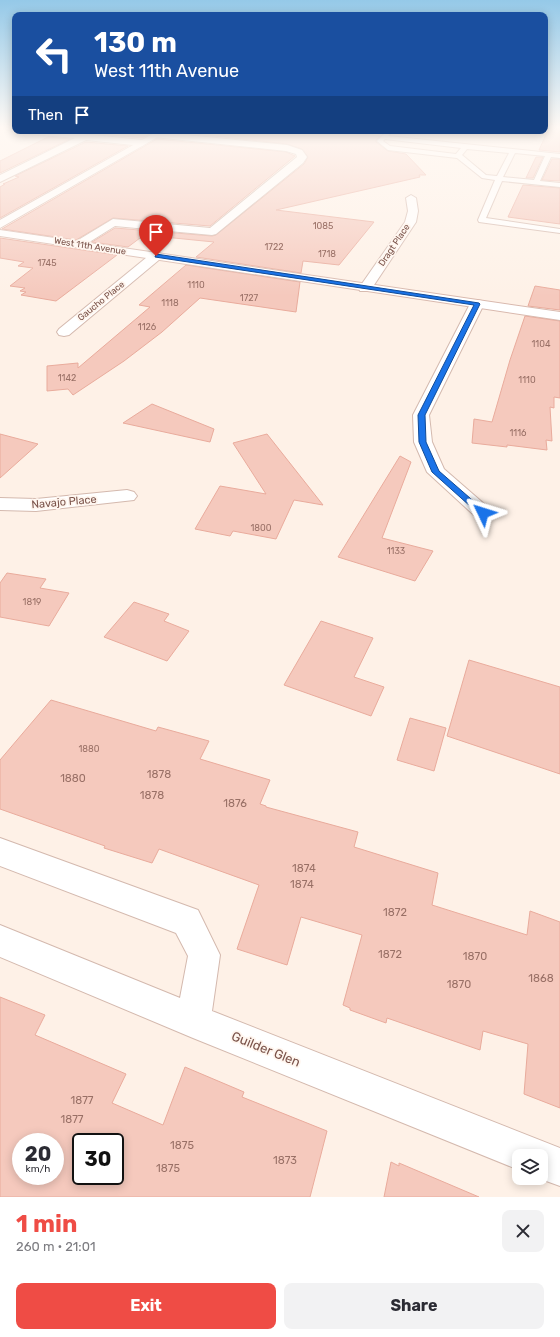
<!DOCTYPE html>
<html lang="en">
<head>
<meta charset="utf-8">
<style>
	:root { --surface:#fff; --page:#f2f2f3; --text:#2b2b33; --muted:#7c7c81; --accent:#ef4c45 }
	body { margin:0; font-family:Rubik,sans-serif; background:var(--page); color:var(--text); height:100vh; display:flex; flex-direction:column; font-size:15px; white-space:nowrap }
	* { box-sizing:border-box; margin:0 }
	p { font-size:13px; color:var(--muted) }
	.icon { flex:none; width:22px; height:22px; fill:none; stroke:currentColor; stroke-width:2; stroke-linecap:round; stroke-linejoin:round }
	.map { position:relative; height:1197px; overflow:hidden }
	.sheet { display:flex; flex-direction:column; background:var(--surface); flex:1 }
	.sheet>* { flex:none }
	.hud { position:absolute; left:12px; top:12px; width:536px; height:122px; border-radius:8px; box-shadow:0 2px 10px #0003; background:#1a4fa0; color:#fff; overflow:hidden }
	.controls { position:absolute; left:512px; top:1149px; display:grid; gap:8px }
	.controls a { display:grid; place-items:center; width:36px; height:36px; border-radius:8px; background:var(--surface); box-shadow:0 2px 10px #0003; font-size:20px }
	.speed { position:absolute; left:12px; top:1133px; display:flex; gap:8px; font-size:20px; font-weight:700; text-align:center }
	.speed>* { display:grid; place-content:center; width:52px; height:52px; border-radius:50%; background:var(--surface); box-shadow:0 2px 10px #0003; line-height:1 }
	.speed small { font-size:10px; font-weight:400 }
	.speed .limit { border:2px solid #111; border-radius:6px; background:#fff; color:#111 }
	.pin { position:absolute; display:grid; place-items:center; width:34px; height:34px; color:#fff; margin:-41px -17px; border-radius:50% 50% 50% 0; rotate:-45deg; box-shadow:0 0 4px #0007 }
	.pin .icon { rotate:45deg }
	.me { position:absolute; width:44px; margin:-22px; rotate:311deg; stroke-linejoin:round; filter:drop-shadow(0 0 3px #0008) }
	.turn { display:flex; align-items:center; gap:14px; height:84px; padding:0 16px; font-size:18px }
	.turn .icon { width:52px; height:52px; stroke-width:2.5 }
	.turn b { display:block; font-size:28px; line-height:34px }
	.then { display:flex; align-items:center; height:38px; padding:0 16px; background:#0003; gap:8px; font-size:15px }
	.round { display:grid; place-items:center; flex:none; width:42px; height:42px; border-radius:8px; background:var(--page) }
	.summary { display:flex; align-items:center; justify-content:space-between; height:68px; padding:0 16px }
	h1 { font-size:24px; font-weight:700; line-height:30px; color:var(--accent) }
	.action { display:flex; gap:8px; margin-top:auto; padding:8px 16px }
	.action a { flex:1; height:46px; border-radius:8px; background:var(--accent); color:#fff; font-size:16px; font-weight:700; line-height:46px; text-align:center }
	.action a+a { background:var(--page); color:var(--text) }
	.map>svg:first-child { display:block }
	.building { fill:#f5c9bd; stroke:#e9ab9c; fill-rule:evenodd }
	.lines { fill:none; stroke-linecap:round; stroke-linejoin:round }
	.lane-casing { stroke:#d4b9ae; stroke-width:2 }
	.street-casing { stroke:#d4b9ae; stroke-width:2 }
	.secondary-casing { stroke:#d9b9ae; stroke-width:2 }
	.lane { fill:#fff; fill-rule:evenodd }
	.street { fill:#fff; fill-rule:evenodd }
	.secondary { fill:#fff; fill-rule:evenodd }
	.route { fill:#1a73e8; stroke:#114b97 }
	.labels { text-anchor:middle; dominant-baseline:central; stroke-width:3.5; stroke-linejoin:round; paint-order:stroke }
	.number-label { font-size:9px; fill:#997066 }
	.far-street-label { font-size:9px; fill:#7a5249; stroke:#fff6ef }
	.street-label { font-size:11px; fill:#7a5249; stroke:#fff6ef }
	.near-number-label { font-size:11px; fill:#997066 }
	.near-street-label { font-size:13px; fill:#7a5249; stroke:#fff6ef }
</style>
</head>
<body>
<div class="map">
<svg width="560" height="1197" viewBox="0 0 560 1197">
	<rect width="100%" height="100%" fill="#fef1e7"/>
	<path class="building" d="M549,128H560V152L539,150Z
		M69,131H155L142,138Z
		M169,131H333L380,136L376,140V142L388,151L406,154L426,175H419L420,177L276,210L374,222L339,265L303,261L301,273L196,257L214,242L144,235L128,247L92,242L115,228L212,236L216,235L304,164L308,157L302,149L287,144Z
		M48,137L70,139L0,173V161Z
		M157,139L286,152L295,156L210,226L113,218L76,240L2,229Z
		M86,142L128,146L0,218V187L5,184H3L19,177L15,176Z
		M536,157H543L533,178H526Z
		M552,159H560V181L542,180Z
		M523,185L560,188V224L508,217Z
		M0,238L117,255L56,301L21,295L26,292L20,291L25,288L10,286L33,268L18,266L24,262L0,258Z
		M186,265L300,282L296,312L200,298L162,332L124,361L73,395L68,389L47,391V366L78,363V368L150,307L139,305Z
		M535,286L560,290V310L528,306Z
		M525,316L560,321V398L554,397V408L550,407L552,441L546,440L547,450L507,445V447L472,443L474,419L492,422L510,360Z
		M152,404L214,429L210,442L123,423Z
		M0,434L38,444L0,478Z
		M267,434L323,505L294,500L276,539L233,531L230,536L195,529L220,486L266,494L233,443Z
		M400,456L411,462L382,538L433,551L415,581L338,557Z
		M7,573L46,579L40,588L69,593L49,626L0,617V583Z
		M134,602L169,614L164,621L189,631L167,661L104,637Z
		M321,621L373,638L354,677L384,687L371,716L284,685Z
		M469,660L560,687V774L447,736Z
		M51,700L156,731L158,727L209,741L200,759L270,780L260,804L266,806V807L358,832L354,847L438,873L432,905L527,935L530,911L560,922V1108L524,1094L528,1044L483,1031L480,1050L387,1018L386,1023L350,1010V1008L343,1005L362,935L301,917L287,965L237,949L259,885L159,849L152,863L104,848L105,846L0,809V760Z
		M410,718L446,728L434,771L397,760Z
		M0,997L45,1015L35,1035L126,1074L112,1103L163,1125L185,1067L244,1092L242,1097L327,1131L310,1197H0ZM21,1142H55V1176H21ZM81,1142H115V1176H81Z
		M391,1162L399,1166V1163L479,1197H384Z"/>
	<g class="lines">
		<g class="lane-casing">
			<path id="lane" d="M387,131H393L388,136L560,154V158L551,157L540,181L560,183V187L502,181L486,218L560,229V233L479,222L478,220L495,180L482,178L457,158L388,150L377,141ZM385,139L461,148L456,154L390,146L383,141ZM467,149L509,153L497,176L486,175L462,155ZM515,153L545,156L534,180L503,177Z"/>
		</g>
		<g class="street-casing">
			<path id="street" d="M6,128H15V131H17L7,130Z
				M26,131H54L142,140L146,143L142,146L86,140L0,182V175L75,138L30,134Z
				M157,132L287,145L302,150L307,157L303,163L216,234L212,235L115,226L83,246H75L73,244L75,242L113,219L210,228L297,157L296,154L286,151L154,137L153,135Z
				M411,195L416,198L418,211L416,222L370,291H360L359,288L405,222L408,211L406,198Z
				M156,252L160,253L162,256L160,259L69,335L64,336L59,335L57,332L59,329L152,253Z
				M477,300L482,301L484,304L429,415L432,442L444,469L490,509L493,513L490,517L483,519L476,517L427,472L414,442L413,415L470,304L472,301Z
				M127,490L134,492L137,496L134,500L36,511L0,510V498L36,499Z
				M0,838L198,910L220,955L212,1011L560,1148V1186L538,1178H541V1156H519V1170L193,1038L0,957V925L180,998L188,956L176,933L0,866Z"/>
		</g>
		<g class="secondary-casing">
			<path id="secondary" d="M158,131H168L0,228V220Z
				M0,230L560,312V320L0,236Z"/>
		</g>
		<use href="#lane" class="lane"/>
		<use href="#street" class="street"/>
		<use href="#secondary" class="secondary"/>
	</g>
	<linearGradient id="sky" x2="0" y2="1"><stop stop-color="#95c9e8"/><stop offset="0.43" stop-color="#fff9f4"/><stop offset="1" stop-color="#fff9f4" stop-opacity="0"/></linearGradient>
	<rect width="560" height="296" fill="url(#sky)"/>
	<path class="route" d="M156,254L479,303L480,304L425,415L426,442L439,471L486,512V515H480L432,472L419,442L418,415L474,305L155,257Z"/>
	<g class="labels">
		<g class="number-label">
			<text x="323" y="226">1085</text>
			<text x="274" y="247">1722</text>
			<text x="327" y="254">1718</text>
			<text x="47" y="263">1745</text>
			<text x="196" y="285">1110</text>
			<text x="249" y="298">1727</text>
			<text x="170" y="303">1118</text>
			<text x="147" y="327">1126</text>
			<text x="541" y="344">1104</text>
			<text x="67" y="378">1142</text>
			<text x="527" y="380">1110</text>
			<text x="518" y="433">1116</text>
			<text x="261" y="528">1800</text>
			<text x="396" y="551">1133</text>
			<text x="32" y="602">1819</text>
			<text x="89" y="749">1880</text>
		</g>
		<g class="far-street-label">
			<text transform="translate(394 245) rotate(-56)">Dragt Place</text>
			<text transform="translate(90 246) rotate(9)">West 11th Avenue</text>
			<text transform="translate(101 301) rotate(-39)">Gaucho Place</text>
		</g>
		<g class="street-label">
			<text transform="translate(64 502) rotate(-5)">Navajo Place</text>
		</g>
		<g class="near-number-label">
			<text x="159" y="774">1878</text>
			<text x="73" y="778">1880</text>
			<text x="152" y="795">1878</text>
			<text x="235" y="803">1876</text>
			<text x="304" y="868">1874</text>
			<text x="302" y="884">1874</text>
			<text x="395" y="912">1872</text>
			<text x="390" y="954">1872</text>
			<text x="475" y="956">1870</text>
			<text x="541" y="978">1868</text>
			<text x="459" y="984">1870</text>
			<text x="82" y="1100">1877</text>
			<text x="72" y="1119">1877</text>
			<text x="182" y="1145">1875</text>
			<text x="285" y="1160">1873</text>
			<text x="168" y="1168">1875</text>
		</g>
		<g class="near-street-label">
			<text transform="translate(266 1049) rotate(22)">Guilder Glen</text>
		</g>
	</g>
</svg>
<div class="controls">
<a><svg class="icon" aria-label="layers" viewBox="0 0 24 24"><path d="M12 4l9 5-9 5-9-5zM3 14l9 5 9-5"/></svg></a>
</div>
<div class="speed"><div>20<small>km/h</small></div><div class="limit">30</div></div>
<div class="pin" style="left:156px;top:256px;background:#d93025"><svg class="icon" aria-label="arrive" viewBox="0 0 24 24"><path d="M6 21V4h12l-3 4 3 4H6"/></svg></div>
<svg class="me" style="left:483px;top:513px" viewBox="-20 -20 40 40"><path d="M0-17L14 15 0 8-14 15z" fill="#1a73e8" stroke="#fff" stroke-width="4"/></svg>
<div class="hud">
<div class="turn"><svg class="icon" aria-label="left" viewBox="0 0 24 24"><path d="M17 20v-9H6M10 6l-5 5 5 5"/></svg><div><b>130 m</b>West 11th Avenue</div></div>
<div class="then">Then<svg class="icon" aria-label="arrive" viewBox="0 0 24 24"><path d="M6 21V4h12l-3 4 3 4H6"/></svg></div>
</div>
</div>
<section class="sheet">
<div class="summary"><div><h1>1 min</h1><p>260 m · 21:01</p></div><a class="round"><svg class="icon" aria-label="close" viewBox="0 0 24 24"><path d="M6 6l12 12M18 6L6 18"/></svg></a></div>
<div class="action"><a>Exit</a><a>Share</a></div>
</section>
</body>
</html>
